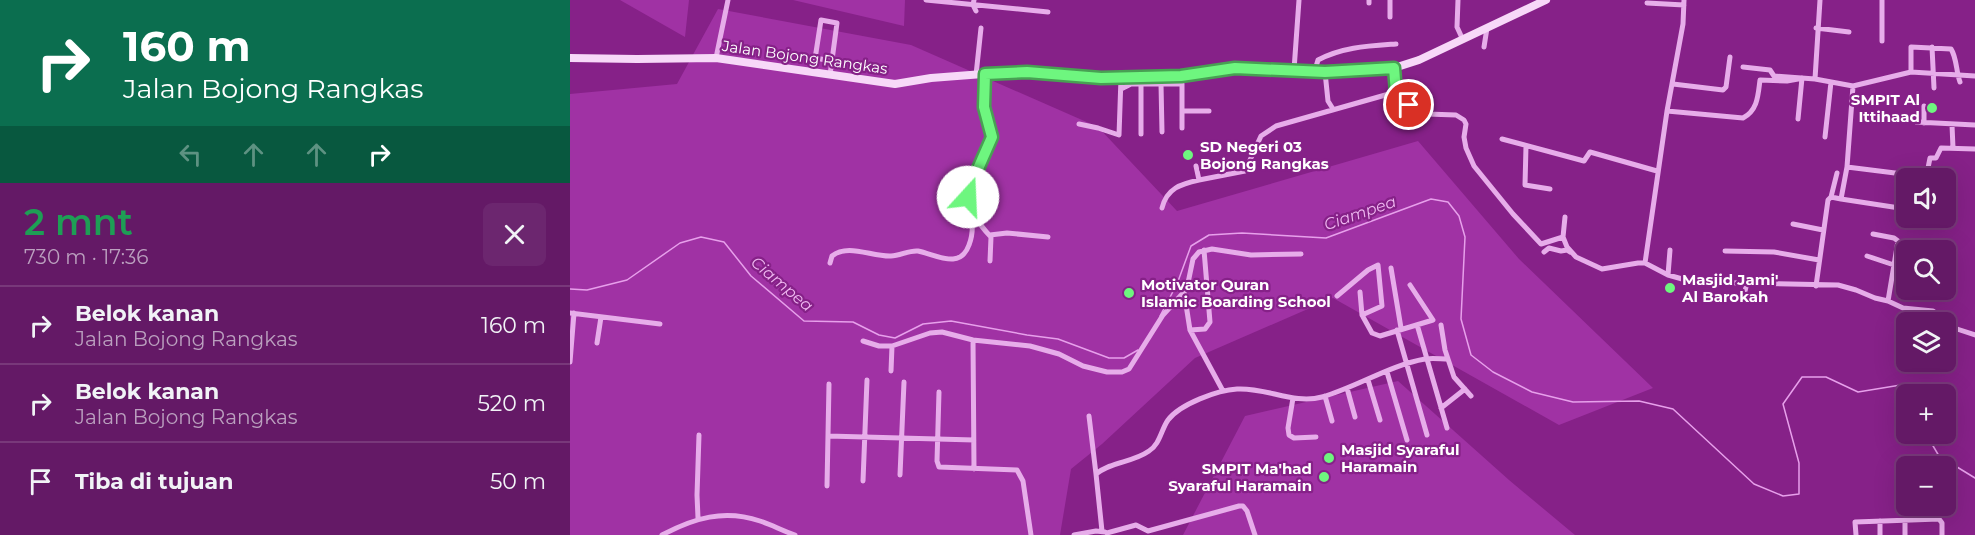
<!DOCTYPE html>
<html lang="id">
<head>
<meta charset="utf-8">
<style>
	:root { --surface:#641966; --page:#6c266f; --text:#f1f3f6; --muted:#bba0bf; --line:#78387a }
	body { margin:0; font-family:Montserrat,sans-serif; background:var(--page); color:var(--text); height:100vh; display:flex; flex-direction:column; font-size:22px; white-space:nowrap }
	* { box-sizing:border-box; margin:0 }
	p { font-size:20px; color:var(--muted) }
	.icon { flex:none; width:33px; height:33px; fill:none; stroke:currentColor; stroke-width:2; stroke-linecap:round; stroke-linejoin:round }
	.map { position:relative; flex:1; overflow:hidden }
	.sheet { display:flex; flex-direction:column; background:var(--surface); width:570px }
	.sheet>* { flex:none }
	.banner { background:#0b6e4f; color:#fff; overflow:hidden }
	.controls { position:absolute; left:1326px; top:168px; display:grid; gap:12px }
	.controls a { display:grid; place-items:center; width:60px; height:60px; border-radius:9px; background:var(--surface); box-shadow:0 6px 24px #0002,0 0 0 2px var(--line); font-size:30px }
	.pin { position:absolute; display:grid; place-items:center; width:51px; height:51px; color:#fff; margin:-26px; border:3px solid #fff; border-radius:50%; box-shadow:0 2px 6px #0007 }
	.me { position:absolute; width:66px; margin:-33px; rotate:20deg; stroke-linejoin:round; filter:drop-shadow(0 0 4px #0008) }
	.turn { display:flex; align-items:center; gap:21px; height:126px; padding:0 24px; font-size:27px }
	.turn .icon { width:78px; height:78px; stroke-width:2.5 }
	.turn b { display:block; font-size:42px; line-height:51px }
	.lanes { display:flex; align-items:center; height:57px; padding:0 24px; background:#0003; justify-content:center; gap:30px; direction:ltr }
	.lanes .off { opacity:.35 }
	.round { display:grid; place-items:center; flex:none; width:63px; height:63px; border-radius:9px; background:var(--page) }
	.head { display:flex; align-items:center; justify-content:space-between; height:102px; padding:0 24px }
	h1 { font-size:36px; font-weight:600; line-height:45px; color:#1e9e55 }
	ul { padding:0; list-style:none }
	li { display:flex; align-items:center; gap:18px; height:78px; padding:0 24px; border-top:2px solid var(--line) }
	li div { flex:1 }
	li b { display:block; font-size:22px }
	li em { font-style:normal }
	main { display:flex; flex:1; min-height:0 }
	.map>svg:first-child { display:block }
	.green { fill:#a032a4 }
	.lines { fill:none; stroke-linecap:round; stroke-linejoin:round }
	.stream { stroke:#e7a0eb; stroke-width:1.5 }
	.minor { stroke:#e7adea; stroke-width:5 }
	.secondary { stroke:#f7d8f8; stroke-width:8 }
	.route-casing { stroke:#48a053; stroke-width:15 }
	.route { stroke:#6ef67f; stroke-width:10 }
	.poi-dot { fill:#6ef67f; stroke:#862188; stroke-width:2 }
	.labels { text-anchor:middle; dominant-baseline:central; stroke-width:4.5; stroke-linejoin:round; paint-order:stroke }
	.street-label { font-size:15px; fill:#fff; stroke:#862188 }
	.poi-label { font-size:15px; font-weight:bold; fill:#fff; stroke:#862188; text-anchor:start }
	.water-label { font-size:16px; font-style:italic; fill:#efb8f1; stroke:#862188 }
</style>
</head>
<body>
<main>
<section class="sheet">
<div class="banner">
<div class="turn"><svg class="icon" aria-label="right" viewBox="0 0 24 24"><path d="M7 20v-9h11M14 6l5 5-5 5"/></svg><div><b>160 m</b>Jalan Bojong Rangkas</div></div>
<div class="lanes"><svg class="icon off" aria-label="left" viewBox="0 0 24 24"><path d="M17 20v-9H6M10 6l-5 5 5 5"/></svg><svg class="icon off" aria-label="ahead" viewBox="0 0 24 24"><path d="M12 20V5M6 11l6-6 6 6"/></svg><svg class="icon off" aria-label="ahead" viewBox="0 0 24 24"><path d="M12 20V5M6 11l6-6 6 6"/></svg><svg class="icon" aria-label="right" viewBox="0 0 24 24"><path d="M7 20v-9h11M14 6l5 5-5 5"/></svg></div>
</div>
<div class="head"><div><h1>2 mnt</h1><p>730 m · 17:36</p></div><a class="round"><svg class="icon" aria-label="close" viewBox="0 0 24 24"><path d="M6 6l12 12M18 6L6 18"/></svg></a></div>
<ul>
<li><svg class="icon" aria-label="right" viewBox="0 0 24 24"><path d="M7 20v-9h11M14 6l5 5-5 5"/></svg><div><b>Belok kanan</b><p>Jalan Bojong Rangkas</p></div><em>160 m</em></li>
<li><svg class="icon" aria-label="right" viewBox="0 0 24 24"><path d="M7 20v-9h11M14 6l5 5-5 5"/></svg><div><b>Belok kanan</b><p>Jalan Bojong Rangkas</p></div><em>520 m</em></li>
<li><svg class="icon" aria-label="arrive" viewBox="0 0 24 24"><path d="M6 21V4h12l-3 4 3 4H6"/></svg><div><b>Tiba di tujuan</b></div><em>50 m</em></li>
</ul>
</section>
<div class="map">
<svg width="1405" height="535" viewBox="0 0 1405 535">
	<rect width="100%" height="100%" fill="#862188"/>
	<path class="green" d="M50,0H119L115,37Z
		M223,0H335L334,26Z
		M148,9L341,45L528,127L607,211L848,141L949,259L1083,388L989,425L763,298L625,358L532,444L501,469L490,535H0V94L107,84Z
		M828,381L939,480L1005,535H613L675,416Z"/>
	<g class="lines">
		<path class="stream" d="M0,289L17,290L57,280L110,243L131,237L154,242L181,276L234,321L283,322L309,335L325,338L353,324L381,321L457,335L488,339L539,358H554L568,350
			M590,316L607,284L621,246L639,235L672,233L756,238L861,199L878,202L889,216L895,237L891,319L901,355L923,372L962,392L1003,402L1069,401L1103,409L1184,484L1213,496L1229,494V463L1213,404L1232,377H1256L1288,392L1343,383L1362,385L1363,394
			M1356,434L1369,456L1405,478"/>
		<path class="minor" d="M356,0L478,12
			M404,0L403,5L406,11
			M888,0L887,27L893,40
			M1114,0L1113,24L1097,111L1173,118C1188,110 1188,95 1190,80L1217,81L1228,79
			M1250,0L1245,79L1283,86L1277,167L1271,199L1336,209
			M799,3V0
			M1077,3L1114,5
			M820,17V0
			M1246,28L1279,32
			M1312,41V0
			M914,47L917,28
			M1362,47L1364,88
			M146,58L158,0
			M245,58L262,61
			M1173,67L1200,70L1204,76L1245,79
			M824,68L826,92L844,109L857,114L886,115L894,120L896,124L894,137L896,148L904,166L943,214L971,244L993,237L997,247L1006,257L1032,269L1068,263H1075L1098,275L1123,282L1268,285L1286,290L1305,298L1318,301L1333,308L1363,311L1387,329L1405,335
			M724,70L729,0
			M745,70L748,60C773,47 798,46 826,44
			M243,72L251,20L267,23L260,75
			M755,72L758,101L763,109
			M1341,72V47L1381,49C1387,58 1386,72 1390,82
			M415,74L414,107L422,137C402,182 382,196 421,237L420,261
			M406,75L411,28
			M571,84V134
			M591,84L592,132
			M1103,84L1153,90L1156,87L1160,57
			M1283,86L1341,72L1405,76
			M551,89L561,84H612V128
			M612,111H639
			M1228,119L1232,78
			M1346,122L1405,125
			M1354,123V106
			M509,124L528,128L549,135L551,78
			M1382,125L1383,148
			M1255,137L1261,82
			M932,139L1014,161L1020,152L1087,171
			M956,146L955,185L980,189
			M626,166L629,180L675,171L691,136L706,126L826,92
			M1277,167L1357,177
			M1356,178L1360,158H1366L1371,148L1405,149
			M1261,197L1267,173
			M592,208C597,188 611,184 629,180
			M1223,224L1253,230
			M1303,234L1324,238L1328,241L1318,301
			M420,235L437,233L478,237
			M993,237L995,217
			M1155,251L1204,252L1249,260
			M974,252L979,248L991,251L997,250L1000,252
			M1297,256L1324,265
			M260,263L262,256C278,243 302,257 321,256C330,256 339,250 348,251C367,255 390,270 399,245C403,235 403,224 401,213
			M1075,263L1097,111
			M821,268L831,328
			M1098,275L1100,250
			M1246,286L1258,200L1261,197L1271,199
			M614,292L620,330L635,329L640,322L634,250
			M790,292L792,315
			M1174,295L1177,283
			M767,296L798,270L808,265L812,306L792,315L802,333L810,336L863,320L840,285
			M0,313L90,324
			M871,325L875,350L884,377L901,396
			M848,328L877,428
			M620,330L653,391
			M827,330L857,435
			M403,340L404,469
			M293,341L309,346H322L360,333L372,332L403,340L460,346L489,354L513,366L537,372H552L559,369L593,315L614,292L618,283L623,259L629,252L642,249L681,255L731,254
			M27,343L31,317
			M0,362L4,313
			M321,371L322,346
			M817,372L837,440
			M798,380L810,420
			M777,388L785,417
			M369,392L367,461L369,467L447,470L453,481L461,535
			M755,396L762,421
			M723,398L718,428L719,435L724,438L746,437
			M871,408L895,389
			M519,416L526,474
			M258,436L404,440
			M330,475L334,382
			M293,481L297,380
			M257,486L259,384
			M128,518L127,495L129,435
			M1310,521V535
			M532,531L526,474C542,461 562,463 579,451C590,444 591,430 598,420C610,404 648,390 667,389C696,387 724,405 752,397C787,387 820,365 855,359C862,358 871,359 878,359
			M537,533L566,525L578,531L669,506H673L677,511L685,535
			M92,535C124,518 154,509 190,521C202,525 213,531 225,535
			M504,535L526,531L535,532
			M1286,535L1285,522L1369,519L1372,523V535
			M1335,535V520"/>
		<path class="secondary" d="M0,58L67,59L146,58L325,84L361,78L439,72L531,78L611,76L665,68L755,72L824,68L849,60L976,0"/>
	</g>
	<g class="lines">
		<g class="route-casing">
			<path id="route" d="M398,197L400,187L422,137L414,107L415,74L457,72L531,78L611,76L665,68L755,72L824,68L826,92L839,105"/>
		</g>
		<use href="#route" class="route"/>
	</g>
	<g class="poi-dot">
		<circle cx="1362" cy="108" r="6"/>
		<circle cx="618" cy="155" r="6"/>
		<circle cx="1100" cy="288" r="6"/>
		<circle cx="559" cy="293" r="6"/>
		<circle cx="759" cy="458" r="6"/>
		<circle cx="754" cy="477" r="6"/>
	</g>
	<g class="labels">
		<g class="street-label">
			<text transform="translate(235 57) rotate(8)">Jalan Bojong Rangkas</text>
		</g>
		<g class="poi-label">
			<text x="1350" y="99" text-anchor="end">SMPIT Al<tspan x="1350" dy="17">Ittihaad</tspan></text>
			<text x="630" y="146">SD Negeri 03<tspan x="630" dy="17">Bojong Rangkas</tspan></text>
			<text x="1112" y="279">Masjid Jami'<tspan x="1112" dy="17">Al Barokah</tspan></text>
			<text x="571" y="284">Motivator Quran<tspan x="571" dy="17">Islamic Boarding School</tspan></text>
			<text x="771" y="449">Masjid Syaraful<tspan x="771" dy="17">Haramain</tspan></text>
			<text x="742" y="468" text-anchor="end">SMPIT Ma'had<tspan x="742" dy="17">Syaraful Haramain</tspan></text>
		</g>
		<g class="water-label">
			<text transform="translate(790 213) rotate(-19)">Ciampea</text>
			<text transform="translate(212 284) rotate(40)">Ciampea</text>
		</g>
	</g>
</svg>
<div class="controls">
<a><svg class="icon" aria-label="sound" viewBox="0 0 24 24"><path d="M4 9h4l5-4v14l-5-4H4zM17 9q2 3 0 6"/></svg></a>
<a><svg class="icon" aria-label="search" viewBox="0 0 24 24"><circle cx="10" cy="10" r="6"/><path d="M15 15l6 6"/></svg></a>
<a><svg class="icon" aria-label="layers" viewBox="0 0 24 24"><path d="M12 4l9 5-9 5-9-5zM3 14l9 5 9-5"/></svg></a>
<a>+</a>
<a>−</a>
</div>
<div class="pin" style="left:839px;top:105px;background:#d93025"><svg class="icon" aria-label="arrive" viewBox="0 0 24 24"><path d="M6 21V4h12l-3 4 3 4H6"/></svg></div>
<svg class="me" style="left:398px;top:197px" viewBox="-20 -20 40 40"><circle r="19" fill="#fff"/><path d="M0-13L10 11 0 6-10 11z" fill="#6ef67f"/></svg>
</div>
</main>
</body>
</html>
